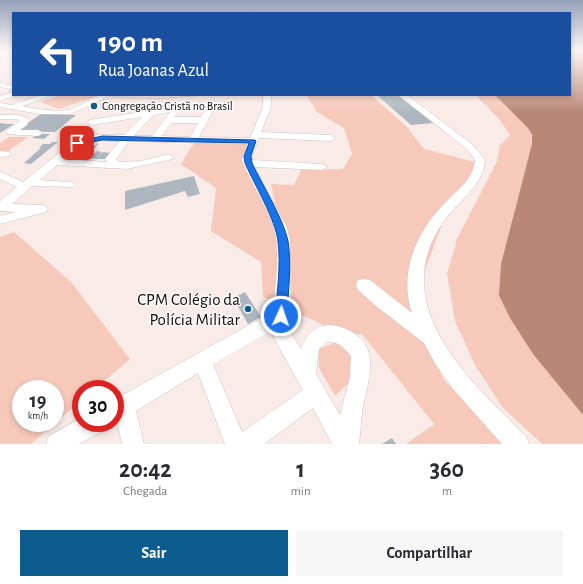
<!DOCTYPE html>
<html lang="pt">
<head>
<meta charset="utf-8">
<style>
	:root { --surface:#fff; --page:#f7f7f7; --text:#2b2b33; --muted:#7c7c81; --accent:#0c5c8e }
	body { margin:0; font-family:"Alegreya Sans",sans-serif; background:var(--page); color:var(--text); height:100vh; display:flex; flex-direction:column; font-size:15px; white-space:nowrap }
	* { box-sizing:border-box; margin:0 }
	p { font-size:13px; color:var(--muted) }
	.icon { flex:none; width:22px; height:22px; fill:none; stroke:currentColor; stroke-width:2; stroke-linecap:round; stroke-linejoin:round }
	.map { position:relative; height:444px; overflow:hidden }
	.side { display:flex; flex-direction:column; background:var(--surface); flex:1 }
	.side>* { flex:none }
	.top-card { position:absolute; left:12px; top:12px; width:559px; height:84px; border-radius:0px; box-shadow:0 2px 6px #0003; background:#1a4fa0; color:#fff; overflow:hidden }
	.speed { position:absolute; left:12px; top:380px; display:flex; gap:8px; font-size:20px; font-weight:700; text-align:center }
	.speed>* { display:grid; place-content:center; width:52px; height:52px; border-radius:50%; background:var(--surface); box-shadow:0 2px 6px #0003; line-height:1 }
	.speed small { font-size:10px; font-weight:400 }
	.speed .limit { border:6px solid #d22; background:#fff; color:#111 }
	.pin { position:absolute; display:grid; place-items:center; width:34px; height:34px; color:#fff; margin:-17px; border-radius:8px; box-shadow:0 2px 6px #0006 }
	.me { position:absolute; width:44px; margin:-22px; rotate:3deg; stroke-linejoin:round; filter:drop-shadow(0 0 3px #0008) }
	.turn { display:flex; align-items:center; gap:14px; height:84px; padding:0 20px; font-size:18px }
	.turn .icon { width:52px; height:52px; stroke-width:2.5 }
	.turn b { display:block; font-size:28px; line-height:34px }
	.eta { display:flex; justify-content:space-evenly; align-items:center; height:68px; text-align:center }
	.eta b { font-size:24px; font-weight:700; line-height:28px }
	.cta { display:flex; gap:8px; margin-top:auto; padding:8px 20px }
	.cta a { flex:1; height:46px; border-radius:0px; background:var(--accent); color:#fff; font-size:16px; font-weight:700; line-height:46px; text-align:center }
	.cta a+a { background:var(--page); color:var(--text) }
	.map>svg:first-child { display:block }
	.green { fill:#f7c9ba; fill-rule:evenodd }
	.water { fill:#ba8776 }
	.building { fill:#aeb7bf }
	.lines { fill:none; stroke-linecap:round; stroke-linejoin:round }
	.minor-casing { stroke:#cfc3bf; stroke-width:1 }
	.path { stroke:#8f8683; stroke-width:1; stroke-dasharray:0.5 1.5; stroke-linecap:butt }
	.minor { fill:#fff; fill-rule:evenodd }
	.route { fill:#1a73e8; stroke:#114b97 }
	.poi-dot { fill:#0c5c8e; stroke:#fffcfb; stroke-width:1.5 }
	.labels { text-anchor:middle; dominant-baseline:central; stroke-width:3; stroke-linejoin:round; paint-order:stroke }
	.far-poi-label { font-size:12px; fill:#120e0d; stroke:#fffcfb; text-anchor:start }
	.near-poi-label { font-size:17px; fill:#120e0d; stroke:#fffcfb; text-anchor:end }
</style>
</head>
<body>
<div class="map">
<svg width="583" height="444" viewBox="0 0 583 444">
	<rect width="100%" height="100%" fill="#f9ece8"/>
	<path class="green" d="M62,95H100L59,109L40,102Z
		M306,95H371L406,126L424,149L475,162L470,180L451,200L414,300L421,331L444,380L508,444H406L434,424L362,334L345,335L263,297L261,262L211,231L216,188L181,164L195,141L252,142L245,158L282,236L271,184L294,185L301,170L343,169L352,154L344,128L317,112Z
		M476,95H495L498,97C508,106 527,121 531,134C536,148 519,194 515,209L583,329V444H542L503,408L476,367L455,321L447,274L457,239L497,161L500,145L510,135L499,119Z
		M9,137H28L7,152H0V143Z
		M14,232L71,282L130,359L95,389H81V401L31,444H0V237ZM21,389H55V423H21Z
		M339,341L356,358L353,379L335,396L319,368L318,349Z"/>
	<path class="water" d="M570,51H583V415L533,354L510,318L499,295L501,264L532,144V135L528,128L495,95H570Z"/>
	<path class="building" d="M377,95H399L434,123L411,125Z
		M41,114L76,115L55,132L16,131Z
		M0,123L7,124H14L0,133Z
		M38,134H50L44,139L32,138Z
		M52,142H58L31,164L24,163L41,148H39L43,144H50Z
		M94,143L98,144L84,159H77L87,150H82L84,148Z
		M97,151L102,152L95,159L89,158Z
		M103,152L111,153L105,159H95Z
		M194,176L200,194L188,197L185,191L125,210V191Z
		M245,292L261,317L248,324L233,298Z
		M392,438L396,444H382Z"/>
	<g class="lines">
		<g class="minor-casing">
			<path id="minor" d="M0,83L12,86L13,88L10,89L0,87Z
				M13,92V95L16,96L0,100V96Z
				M42,95H53L22,106C35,109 55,112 69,110C82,107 97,91 110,96L70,114H40L0,107V103L12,105Z
				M263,95H271V107L261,132L331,135L336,138L331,141L259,138L253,153L252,160L322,164L327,167L322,170L255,167L287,228L290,241L291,334L301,349C306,336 313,326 329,325C337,325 345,328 352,332C384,350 365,387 362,413C361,424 360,434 359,444H332L313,408L264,444H225L198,373L136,411L144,444H122L117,421L115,422V399L117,398L273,312C275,285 281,255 274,229C268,208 250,181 242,160L247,144L126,141L128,143L116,159L120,162L141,161L169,154L174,157L173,159L127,169L57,165L40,180L70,182L74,183L76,185L74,187L32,186L12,204L42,205L46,206L48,209L46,212L0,224V216L16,212L0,211V201L17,187L0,179V172L23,182L70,144L91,141L96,144L94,146L76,149L63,159L107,162L105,159L120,141L75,140L72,139L70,137L72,135H124L142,117L92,125L89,124L88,122L89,120L213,101L217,103L199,137L250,138L263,107ZM207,106L201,117H174L179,111ZM170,112L152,136H134L153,115ZM171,123H198L190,137L161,136ZM273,330V336L276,342L303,390L242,432L213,364ZM326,342C338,341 344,347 351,356L350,377L340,415L316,374L319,349Z
				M398,95H407L473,145L485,160C483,187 458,201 444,221C385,305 469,380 526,436L529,444H502L454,390L436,365L424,343L376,306L358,290L356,285L358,280L364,279L370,280L412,313C398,273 417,230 446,202C459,188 473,180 475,160L467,149Z
				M0,115C10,115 22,113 29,120L27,125L20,130H38L43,133L38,136L7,134L6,132L7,130L20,121L17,119H0Z
				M0,151L10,152L11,154L10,156L0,157Z
				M81,418V423H105L102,431L79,444H46L49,436Z"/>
		</g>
		<path class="path" d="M0,62L7,68L13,70
			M163,95L173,96
			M113,97L156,99L205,95"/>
		<use href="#minor" class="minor"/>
	</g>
	<linearGradient id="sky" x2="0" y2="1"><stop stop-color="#95a2ba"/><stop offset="0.45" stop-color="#fcf6f5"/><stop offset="1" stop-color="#fcf6f5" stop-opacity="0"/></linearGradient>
	<rect width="583" height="113" fill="url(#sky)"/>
	<path class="route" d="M102,136L255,140L256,141L251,156L252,163C262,184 284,220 288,241C292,265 288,292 287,316L285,319L281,321L277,319L275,316C277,292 281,266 278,242C276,220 254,184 245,163L244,156L249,143L102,140L77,145L74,143Z"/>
	<g class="poi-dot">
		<circle cx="94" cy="106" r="4"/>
		<circle cx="248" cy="309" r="4"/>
	</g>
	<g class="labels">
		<g class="far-poi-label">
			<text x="102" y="106">Congregação Cristã no Brasil</text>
		</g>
		<g class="near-poi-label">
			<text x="240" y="299">CPM Colégio da<tspan x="240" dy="20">Polícia Militar</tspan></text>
		</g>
	</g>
</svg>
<div class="speed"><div>19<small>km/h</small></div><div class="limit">30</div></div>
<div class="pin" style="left:77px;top:143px;background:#d93025"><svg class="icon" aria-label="arrive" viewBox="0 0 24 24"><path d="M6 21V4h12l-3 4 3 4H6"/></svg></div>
<svg class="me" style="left:281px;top:316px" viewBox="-20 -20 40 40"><circle r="17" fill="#1a73e8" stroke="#fff" stroke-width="3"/><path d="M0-11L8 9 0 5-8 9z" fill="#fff"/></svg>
<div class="top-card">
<div class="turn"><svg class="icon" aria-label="left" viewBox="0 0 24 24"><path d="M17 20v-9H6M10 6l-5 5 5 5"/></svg><div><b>190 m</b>Rua Joanas Azul</div></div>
</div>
</div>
<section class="side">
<div class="eta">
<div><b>20:42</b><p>Chegada</p></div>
<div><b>1</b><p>min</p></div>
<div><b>360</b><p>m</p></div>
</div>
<div class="cta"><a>Sair</a><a>Compartilhar</a></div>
</section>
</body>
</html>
